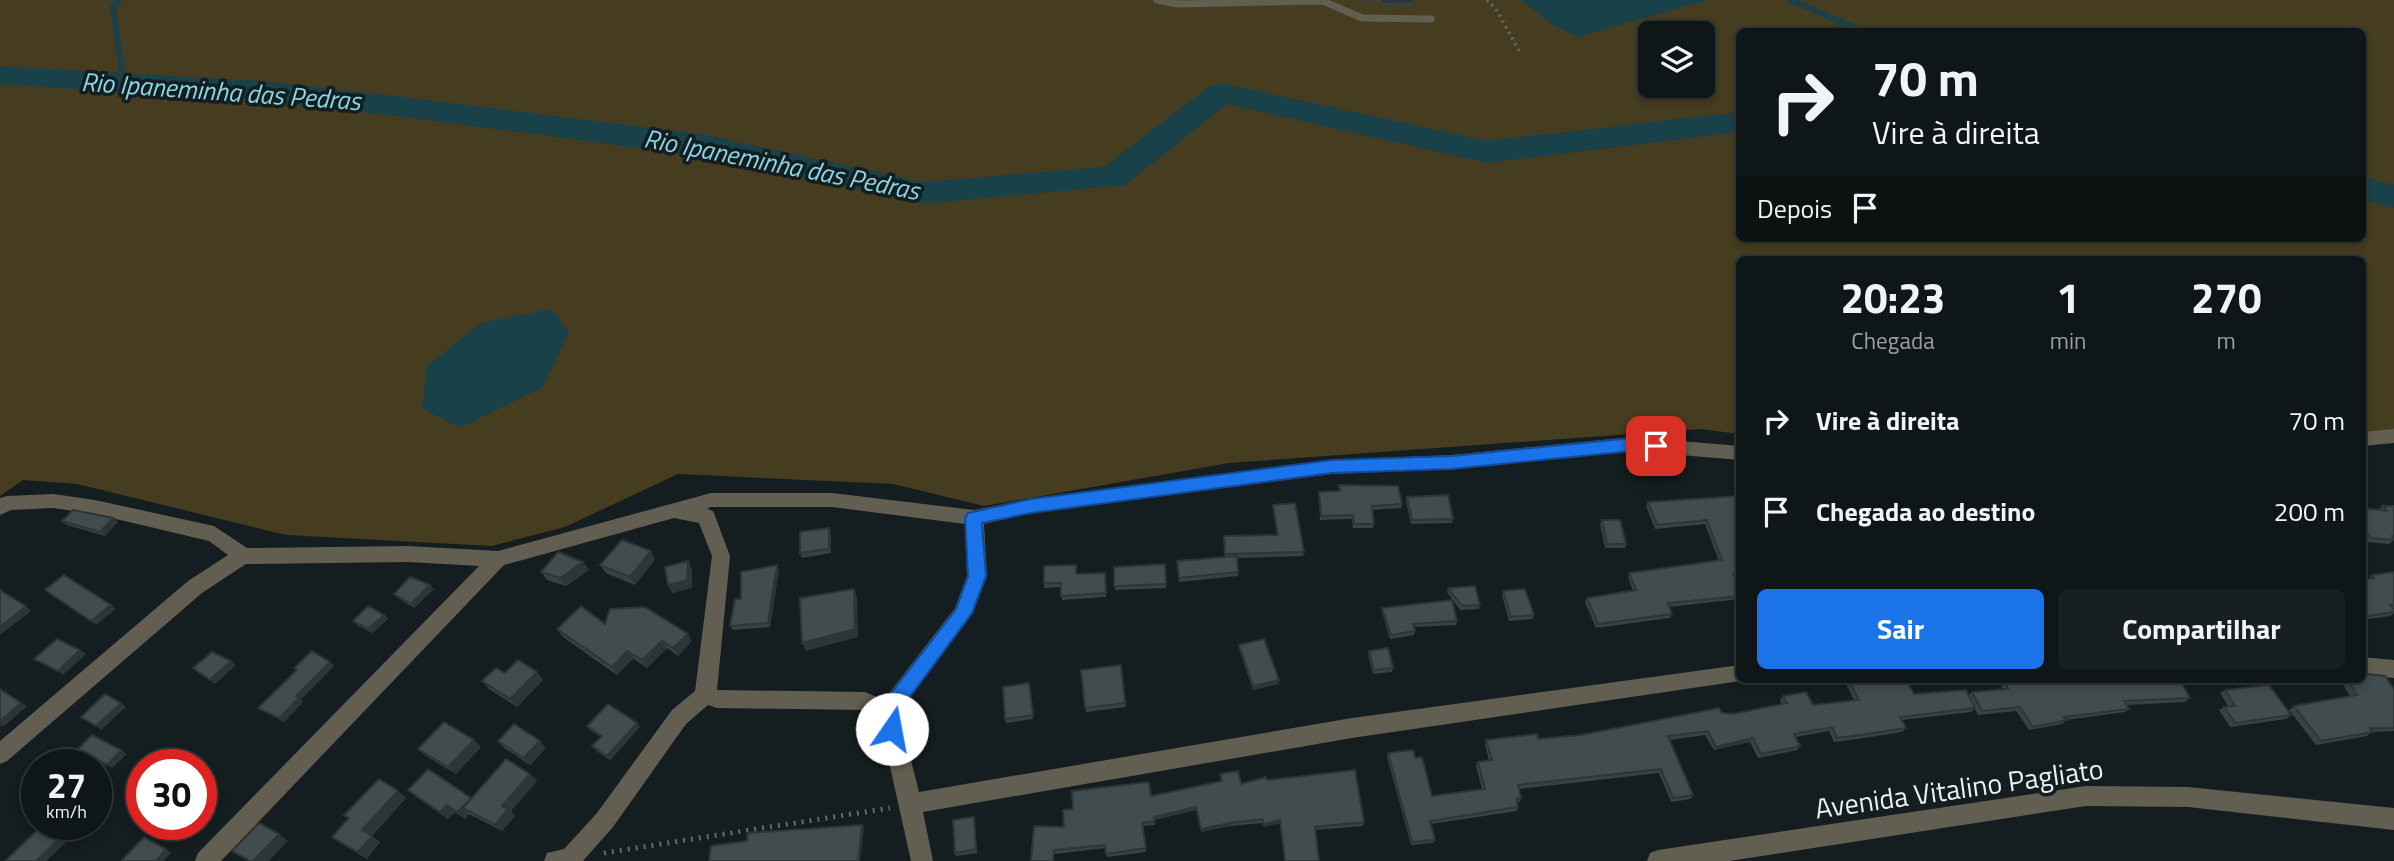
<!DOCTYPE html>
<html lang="pt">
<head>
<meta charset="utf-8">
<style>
	:root { --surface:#0f1617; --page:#181f20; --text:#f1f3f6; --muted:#9b9fa1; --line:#2f3536; --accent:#1a73e8 }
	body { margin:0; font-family:"Titillium Web",sans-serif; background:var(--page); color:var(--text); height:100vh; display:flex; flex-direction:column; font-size:26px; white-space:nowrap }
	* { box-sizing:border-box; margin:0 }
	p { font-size:23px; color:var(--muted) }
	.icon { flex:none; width:38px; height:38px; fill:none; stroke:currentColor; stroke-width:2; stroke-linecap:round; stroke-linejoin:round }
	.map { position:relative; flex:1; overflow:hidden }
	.sheet { position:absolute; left:1736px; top:256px; width:630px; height:427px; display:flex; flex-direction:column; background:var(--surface); border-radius:10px; box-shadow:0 4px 10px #0003,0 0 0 2px var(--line) }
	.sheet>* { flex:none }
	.top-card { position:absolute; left:1736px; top:28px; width:630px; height:214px; border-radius:10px; box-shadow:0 4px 10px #0003,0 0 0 2px var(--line); background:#0f1617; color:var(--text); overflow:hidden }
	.tools { position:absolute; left:1638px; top:21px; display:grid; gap:14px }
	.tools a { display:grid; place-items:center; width:77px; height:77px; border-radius:10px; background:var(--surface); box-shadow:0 4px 10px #0003,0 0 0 2px var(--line); font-size:35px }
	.speed { position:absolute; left:21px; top:749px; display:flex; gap:14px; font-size:35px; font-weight:700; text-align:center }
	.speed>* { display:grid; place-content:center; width:91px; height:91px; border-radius:50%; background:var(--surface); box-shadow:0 4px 10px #0003,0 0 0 2px var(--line); line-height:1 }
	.speed small { font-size:18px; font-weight:400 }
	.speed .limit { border:10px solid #d22; background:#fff; color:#111 }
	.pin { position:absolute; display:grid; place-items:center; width:60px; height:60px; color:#fff; margin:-30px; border-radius:14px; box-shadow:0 4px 10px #0006 }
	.me { position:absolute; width:77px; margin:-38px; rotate:12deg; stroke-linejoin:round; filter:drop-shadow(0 0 5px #0008) }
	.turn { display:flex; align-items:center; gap:24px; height:147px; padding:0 21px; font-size:32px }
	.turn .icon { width:91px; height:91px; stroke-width:2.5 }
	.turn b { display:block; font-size:49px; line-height:60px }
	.then { display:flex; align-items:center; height:66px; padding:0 21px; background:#0003; gap:14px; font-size:26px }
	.eta { display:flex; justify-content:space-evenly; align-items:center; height:119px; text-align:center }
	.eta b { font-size:42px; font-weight:700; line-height:49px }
	.button { display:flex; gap:14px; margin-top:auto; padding:14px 21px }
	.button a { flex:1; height:80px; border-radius:10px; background:var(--accent); color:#fff; font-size:28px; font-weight:700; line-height:80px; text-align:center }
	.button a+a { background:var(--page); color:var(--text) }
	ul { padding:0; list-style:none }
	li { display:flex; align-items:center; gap:21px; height:91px; padding:0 21px }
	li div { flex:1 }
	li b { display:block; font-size:26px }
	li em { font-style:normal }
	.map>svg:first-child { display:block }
	.green { fill:#463c1f; fill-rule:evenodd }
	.water { fill:#18414a }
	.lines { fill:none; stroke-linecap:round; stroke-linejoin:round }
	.stream { stroke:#18414a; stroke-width:6 }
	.river { fill:#18414a; fill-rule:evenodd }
	.path-far1 { stroke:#626a6b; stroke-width:3.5; stroke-dasharray:2 4.5; stroke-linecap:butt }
	.path { stroke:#626a6b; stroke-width:5; stroke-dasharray:2 6; stroke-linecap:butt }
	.service { stroke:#625e51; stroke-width:7 }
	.minor { fill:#625e51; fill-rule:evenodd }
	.tertiary { fill:#625e51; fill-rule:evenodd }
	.wall { fill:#384144 }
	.shaded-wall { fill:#2e3537 }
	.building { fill:#414c4f; stroke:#2e3537; stroke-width:2 }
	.route { fill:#1a73e8; stroke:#114b97; stroke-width:2 }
	.labels { text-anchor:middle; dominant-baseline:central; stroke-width:7; stroke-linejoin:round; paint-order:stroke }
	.water-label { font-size:26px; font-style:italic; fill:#8ad5e5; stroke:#141d1f }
	.near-street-label { font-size:28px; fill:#e9f0f1; stroke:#141d1f }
</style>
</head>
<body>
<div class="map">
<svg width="2394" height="861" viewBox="0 0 2394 861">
	<rect width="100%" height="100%" fill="#141d1f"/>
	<path class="green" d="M0,0H2394V436L2363,439L2362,259H1740L1739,434L1700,429L1229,463L984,506L893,484L678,474L565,527L492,546L286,535L77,484L23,480L0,496ZM1740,32H2362V238H1740ZM1650,33H1703V86H1650Z"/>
	<path class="water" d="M1521,0H1708L1577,37L1553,25Z
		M552,309L569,333L543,387L460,428L422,408L427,366L481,323Z"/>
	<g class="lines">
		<path class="stream" d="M119,0L113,6L123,80
			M1791,0L1864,32"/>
		<path class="river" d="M0,66L262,81L396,96L700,134L923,182L1104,167L1210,86L1221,83L1487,141L1740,112V132L1487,163L1227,104L1125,185L923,204L700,156L396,116L262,101L0,84Z
			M2362,176L2394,185V208L2362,199Z"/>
		<path class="path-far1" d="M1487,0L1496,9L1521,54"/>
		<path class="path" d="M604,853L890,808"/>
		<path class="service" d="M1157,0L1178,4L1323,1L1362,18L1431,19"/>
		<path class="minor" d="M2394,429V443L2362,446V432Z
			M1632,437L1740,446V460L1632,451L1452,469L1332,474L1031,513L984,524L987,576L973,613L899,713L919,792L1352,718L1740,665V679L1747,680L1352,738L923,812L933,861H911L879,717L864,710L717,708L708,705L686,724L613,827L583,861H544L547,853L564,849L597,813L672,710L695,691L712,556L699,523L674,518L504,565L221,861H195L198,853L479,566L408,562L246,564L202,593L7,761L0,764V741L188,581L228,555L209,541L95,514L53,508L11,510L0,515V498L7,496L53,494L95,500L214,526L247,548L408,546L498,551L711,493H832L974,510L1031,499L1332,460L1452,455ZM711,507H832L965,524L967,576L955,608L884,700L865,692L717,690L730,556L715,516L713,511L707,509Z
			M2362,657L2394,660V678L2362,675Z"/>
		<path class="tertiary" d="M2086,786L2188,787L2394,808V830L2188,807L2086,806L1729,861H1647L1650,853L1658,850Z"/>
	</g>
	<path class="wall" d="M1359,0H1411L1412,1L1411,6H1383L1382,1H1359Z
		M1339,485L1402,504L1401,508L1373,510L1374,524L1373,528H1353L1352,519L1320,520L1319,492L1339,491Z
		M1407,497L1453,519L1452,523L1411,524L1406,501Z
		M1740,497V578H1735L1740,589V599L1669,607L1672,614L1670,618L1596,628L1585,602L1587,598L1633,591L1628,577L1629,573L1719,561L1705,524L1655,529L1646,506L1648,502Z
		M1273,505L1304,552L1303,556L1237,558L1238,576L1179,582L1177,561L1225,557L1224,536L1277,535L1273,509Z
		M2383,506H2394V540L2389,544L2365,542L2362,538V508L2378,510Z
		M113,518L118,522L105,536L67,525L62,521Z
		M1602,520L1626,544L1625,548H1605L1600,524Z
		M831,532V553L802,558L800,553Z
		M655,559L635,585L606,573L600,565Z
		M583,562L589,570L566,586L547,580L541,572Z
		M1165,564L1166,588L1115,590L1114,567Z
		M777,565L779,570L770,627L733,630L730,626L741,599Z
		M2394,572V608H2392L2394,610V613L2390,616L2362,620V580L2368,579L2372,575Z
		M1105,573L1106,597L1062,600L1061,587L1044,588V583L1076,574Z
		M1448,588L1480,605L1479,609L1460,610L1447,592Z
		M434,589L414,608L398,598L394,594Z
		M1503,591L1534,615L1532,619L1509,621L1502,595Z
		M1382,608L1457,621L1456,625L1414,627L1415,631L1414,635L1390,639L1382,612Z
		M384,615L388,619L372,633L357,625L353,621Z
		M605,624L692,641L678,656L667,648L647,668L633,658L617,675L563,637L557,629Z
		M1239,645L1279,680L1278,684L1253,690L1239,649Z
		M1369,651L1393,668L1392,672L1373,674L1368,654Z
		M330,662L334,666L301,699L303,702L284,722L263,711L258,708L297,671L294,668Z
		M1121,665L1126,707L1086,712L1081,670Z
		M537,672L543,680L517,707L489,689L482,681L505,673Z
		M2367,674L2394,689V731L2372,732L2367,736L2316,745L2289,710L2294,706L2350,696L2339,679H2362Z
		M2108,679H2179L2190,698L2185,702L2127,705L2129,709L2125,712L2066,720L2062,724L2029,730L2016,711L1978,715L1975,709L1971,712L1902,720L1906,728L1902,732L1857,739L1834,742L1829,731L1796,737L1800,746L1797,750L1758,758L1750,742L1714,750L1705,735L1669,740L1693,795L1690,799L1671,802L1659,773L1519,789L1521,798L1520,802H1517L1518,807L1517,811L1431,824L1435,840L1433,843L1411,845L1387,757L1388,753L1415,758L1432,796L1482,789L1476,766L1478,762L1489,761L1485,744L1486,740L1538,739L1581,735L1722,713L1733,714L1782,704L1780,700L1783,696L1813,705L1854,700L1846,684L1849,680L1902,684L1914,694L1969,695L1972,692L2002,689L2001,687L2005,683L2075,684Z
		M1029,683L1033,719L1006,723L1005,719Z
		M2225,690L2291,715L2286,719L2230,727L2219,710L2224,707L2228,706L2220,693Z
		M637,723L640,727L610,760L595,750L592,746L601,737L590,730L587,726Z
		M498,741L546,748L530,765L504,748Z
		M481,747L456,774L426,756L418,749Z
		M530,774L537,781L511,811L515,816L502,831L469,814L465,819L455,812L448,819L416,797L408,790L471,798Z
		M1220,774L1241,784L1267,780L1364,822L1363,826L1316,830L1319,861H1285L1280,823L1264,827L1262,823L1230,826L1201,832L1196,810L1154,820L1155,825L1143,826L1146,852L1107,857L1106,848L1055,854L1031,861L1064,827L1151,796L1221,781Z
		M398,791L406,798L372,836L380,842L367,859L340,843L332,837Z
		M974,817L977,853L956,856L955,853Z"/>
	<path class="shaded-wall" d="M113,518L118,522L105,536L100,532Z
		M829,528L831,532V553L829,549Z
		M651,551L655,559L635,585L630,577Z
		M688,561L692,569V588L672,593L668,585Z
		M583,562L589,570L566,586L560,578Z
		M777,565L779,570L770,627L768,623Z
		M430,585L434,589L414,608L411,604Z
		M854,589L857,597L858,637L806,651L802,643Z
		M111,605L116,609L96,625L91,621Z
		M26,606L31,611L0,635V627Z
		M384,615L388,619L372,633L368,629Z
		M688,634L692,641L678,656L673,648Z
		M662,641L667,648L647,668L642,660Z
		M80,650L86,654L63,675L58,671Z
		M627,651L633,658L617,675L612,667Z
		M231,661L236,665L215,684L210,680Z
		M330,662L334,666L301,699L303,702L284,722L279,718L296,696Z
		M537,672L543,680L517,707L510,699Z
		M1279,680L1278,684L1253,690V686Z
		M21,703L27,706L3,727L0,725V721Z
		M121,703L126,707L101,730L96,726Z
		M637,723L640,727L610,760L607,756Z
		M1753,738L1750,742L1714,750L1716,747Z
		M474,740L481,747L456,774L448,767Z
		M540,741L546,748L530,765L523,758Z
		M121,750L127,754L112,768L107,765Z
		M530,774L537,781L511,811L515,816L502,831L495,825L502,806Z
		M398,791L406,798L370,837L362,830Z
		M471,798L463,808L469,814L465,819L457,812Z
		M447,805L455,812L448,819L440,812Z
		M1196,807V810L1154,820V817Z
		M1280,820V823L1264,827V824Z
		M1230,823V826L1201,832V829Z
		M59,824H61L74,835L46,861H36Z
		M862,825L864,828L860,861H858Z
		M279,834L288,841L269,861H253Z
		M372,836L380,842L367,859L358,852Z
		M166,849L171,853L164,861H156Z"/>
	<path class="building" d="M1383,0H1411L1412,1L1383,2Z
		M1339,485L1398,486L1402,504L1372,506L1374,524H1354L1353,515L1321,516L1319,492L1340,491Z
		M1448,495L1453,519L1412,520L1407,497Z
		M1739,496L1740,516H1738L1740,520V574H1733L1740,589V596L1668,603L1672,614L1598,624L1587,598L1636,590L1629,573L1722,560L1707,520L1657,525L1648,502Z
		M1295,503L1304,552L1225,554L1224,536L1278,535L1273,505Z
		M2383,506H2394V536H2392L2394,540L2371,538L2367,532H2362V508L2387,511Z
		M73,510L113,518L100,532L62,521Z
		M1602,520H1620L1626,544H1607Z
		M829,528V549L800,553V532Z
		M622,540L651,551L630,577L600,565Z
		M558,552L583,562L560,578L541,572Z
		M1237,556L1238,572L1179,578L1177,561Z
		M688,561L687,580L668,585L665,567Z
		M1165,564L1166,584L1114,586V567Z
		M777,565L768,623L730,626L735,599H741V572Z
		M1076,565V574L1105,573L1106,593L1061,596V583H1044V566Z
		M2394,572V605H2390L2394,610V612L2362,617V580L2374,578L2372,575Z
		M64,575L111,605L91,621L45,590Z
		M410,577L430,585L411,604L394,594Z
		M1475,586L1480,605L1462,606L1448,588Z
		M854,589L855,629L802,643L800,598Z
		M1525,589L1534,615L1511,617L1503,591Z
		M0,590L26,606L0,627Z
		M1452,600L1457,621L1413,624L1415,631L1391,635L1382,608Z
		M368,606L384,615L368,629L353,621Z
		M581,606L605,624L610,609L645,607L688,634L673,648L662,641L642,660L627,651L612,667L557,629Z
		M57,639L80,650L58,671L34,659Z
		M1264,639L1279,680L1253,686L1239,645Z
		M1388,648L1393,668L1374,670L1369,651Z
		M312,651L330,662L296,696L299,698L279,718L258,708L297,670L294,668Z
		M212,652L231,661L210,680L193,668Z
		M518,660L537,672L510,699L482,681L496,668L505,673Z
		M1121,665L1125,703L1085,708L1081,670Z
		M2362,668H2365L2367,674L2385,676L2394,689V728H2370L2373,732L2321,741L2294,706L2357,695L2347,679H2362Z
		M1860,679H1899L1902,684L1908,683L1914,694L1966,690L1975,708L1900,717L1906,728L1860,735L1837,738L1832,727L1794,734L1800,746L1761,754L1753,738L1716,747L1708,731L1668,736L1693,795L1673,798L1661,769L1518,785L1521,798L1516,799L1518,807L1430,821L1435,840L1412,842L1388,753L1413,750L1415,758L1422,757L1432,796L1485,789L1478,762L1492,760L1486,740L1537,734L1538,739L1581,735L1719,708L1722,713L1733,714L1787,703L1783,696L1806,692L1813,705L1859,700L1849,680Z
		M2027,679H2039L2043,684L2073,681L2075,684L2112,679H2179L2190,698L2124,701L2129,709L2064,717L2067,720L2033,727L2020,707L1982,711L1972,692L2008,689L2005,683Z
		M1029,683L1033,715L1005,719L1003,687Z
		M2269,685L2291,715L2235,723L2224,707L2235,706L2225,690Z
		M0,689L21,703L0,721Z
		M105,694L121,703L96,726L81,717Z
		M608,704L637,723L607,756L592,746L602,736L587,726Z
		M444,722L474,740L448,767L418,749Z
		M514,724L540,741L523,758L498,741Z
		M92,735L121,750L107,765L78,749Z
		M506,759L530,774L502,806L508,809L495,825L463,808Z
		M428,769L471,798L457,812L447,805L440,812L408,790Z
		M1355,770L1364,822L1315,827L1319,861H1285L1280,820L1264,824L1263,819L1230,823L1201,829L1196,807L1154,817L1155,821L1142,823L1146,848L1106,854L1105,845L1054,850L1053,861H1031L1034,826L1064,827L1063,810L1073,809L1072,791L1149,782L1151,796L1222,781L1220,774L1238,771L1241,784L1266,777L1267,780Z
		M379,779L398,791L362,830L372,836L358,852L332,837L349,818L344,815Z
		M974,817L976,849L955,853L953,820Z
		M259,823L279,834L253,861H250L232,851Z
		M44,824H59L68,831L36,861H8L6,860Z
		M862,825L858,861H709L711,846L747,841L748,833Z
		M144,837L166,849L156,861H124L122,860Z"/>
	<path class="route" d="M1632,438L1656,439L1664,446L1656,452L1632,451L1452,469L1332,473L1031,513L982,523L986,576L972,613L898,713L901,729L898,735L892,738L885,735C881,726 877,714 882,705L956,609L968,576L965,518L968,513L1031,499L1332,460L1452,456Z"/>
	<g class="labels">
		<g class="water-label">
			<text transform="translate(221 91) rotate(4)">Rio Ipaneminha das Pedras</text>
			<text transform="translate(782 164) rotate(11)">Rio Ipaneminha das Pedras</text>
		</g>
		<g class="near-street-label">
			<text transform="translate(1959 788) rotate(-8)">Avenida Vitalino Pagliato</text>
		</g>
	</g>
</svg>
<div class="tools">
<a><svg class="icon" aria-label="layers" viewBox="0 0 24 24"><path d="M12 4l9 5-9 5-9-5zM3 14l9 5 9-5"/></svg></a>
</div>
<div class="speed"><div>27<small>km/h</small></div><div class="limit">30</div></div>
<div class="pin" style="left:1656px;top:446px;background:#d93025"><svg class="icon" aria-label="arrive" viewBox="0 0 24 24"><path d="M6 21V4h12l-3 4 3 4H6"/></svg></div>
<svg class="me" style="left:892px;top:729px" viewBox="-20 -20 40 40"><circle r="19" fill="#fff"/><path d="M0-13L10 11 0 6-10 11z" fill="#1a73e8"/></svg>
<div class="top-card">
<div class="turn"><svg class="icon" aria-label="right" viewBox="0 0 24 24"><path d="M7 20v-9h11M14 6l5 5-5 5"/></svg><div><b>70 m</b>Vire à direita</div></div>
<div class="then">Depois<svg class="icon" aria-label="arrive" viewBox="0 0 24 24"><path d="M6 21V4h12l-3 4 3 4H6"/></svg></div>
</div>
<section class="sheet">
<div class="eta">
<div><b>20:23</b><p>Chegada</p></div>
<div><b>1</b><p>min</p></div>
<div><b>270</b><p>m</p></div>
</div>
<ul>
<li><svg class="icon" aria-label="right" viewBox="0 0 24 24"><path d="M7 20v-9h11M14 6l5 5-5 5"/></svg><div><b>Vire à direita</b></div><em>70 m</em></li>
<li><svg class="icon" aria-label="arrive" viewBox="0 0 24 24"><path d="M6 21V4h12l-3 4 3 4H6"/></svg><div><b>Chegada ao destino</b></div><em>200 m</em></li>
</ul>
<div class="button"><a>Sair</a><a>Compartilhar</a></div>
</section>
</div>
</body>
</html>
